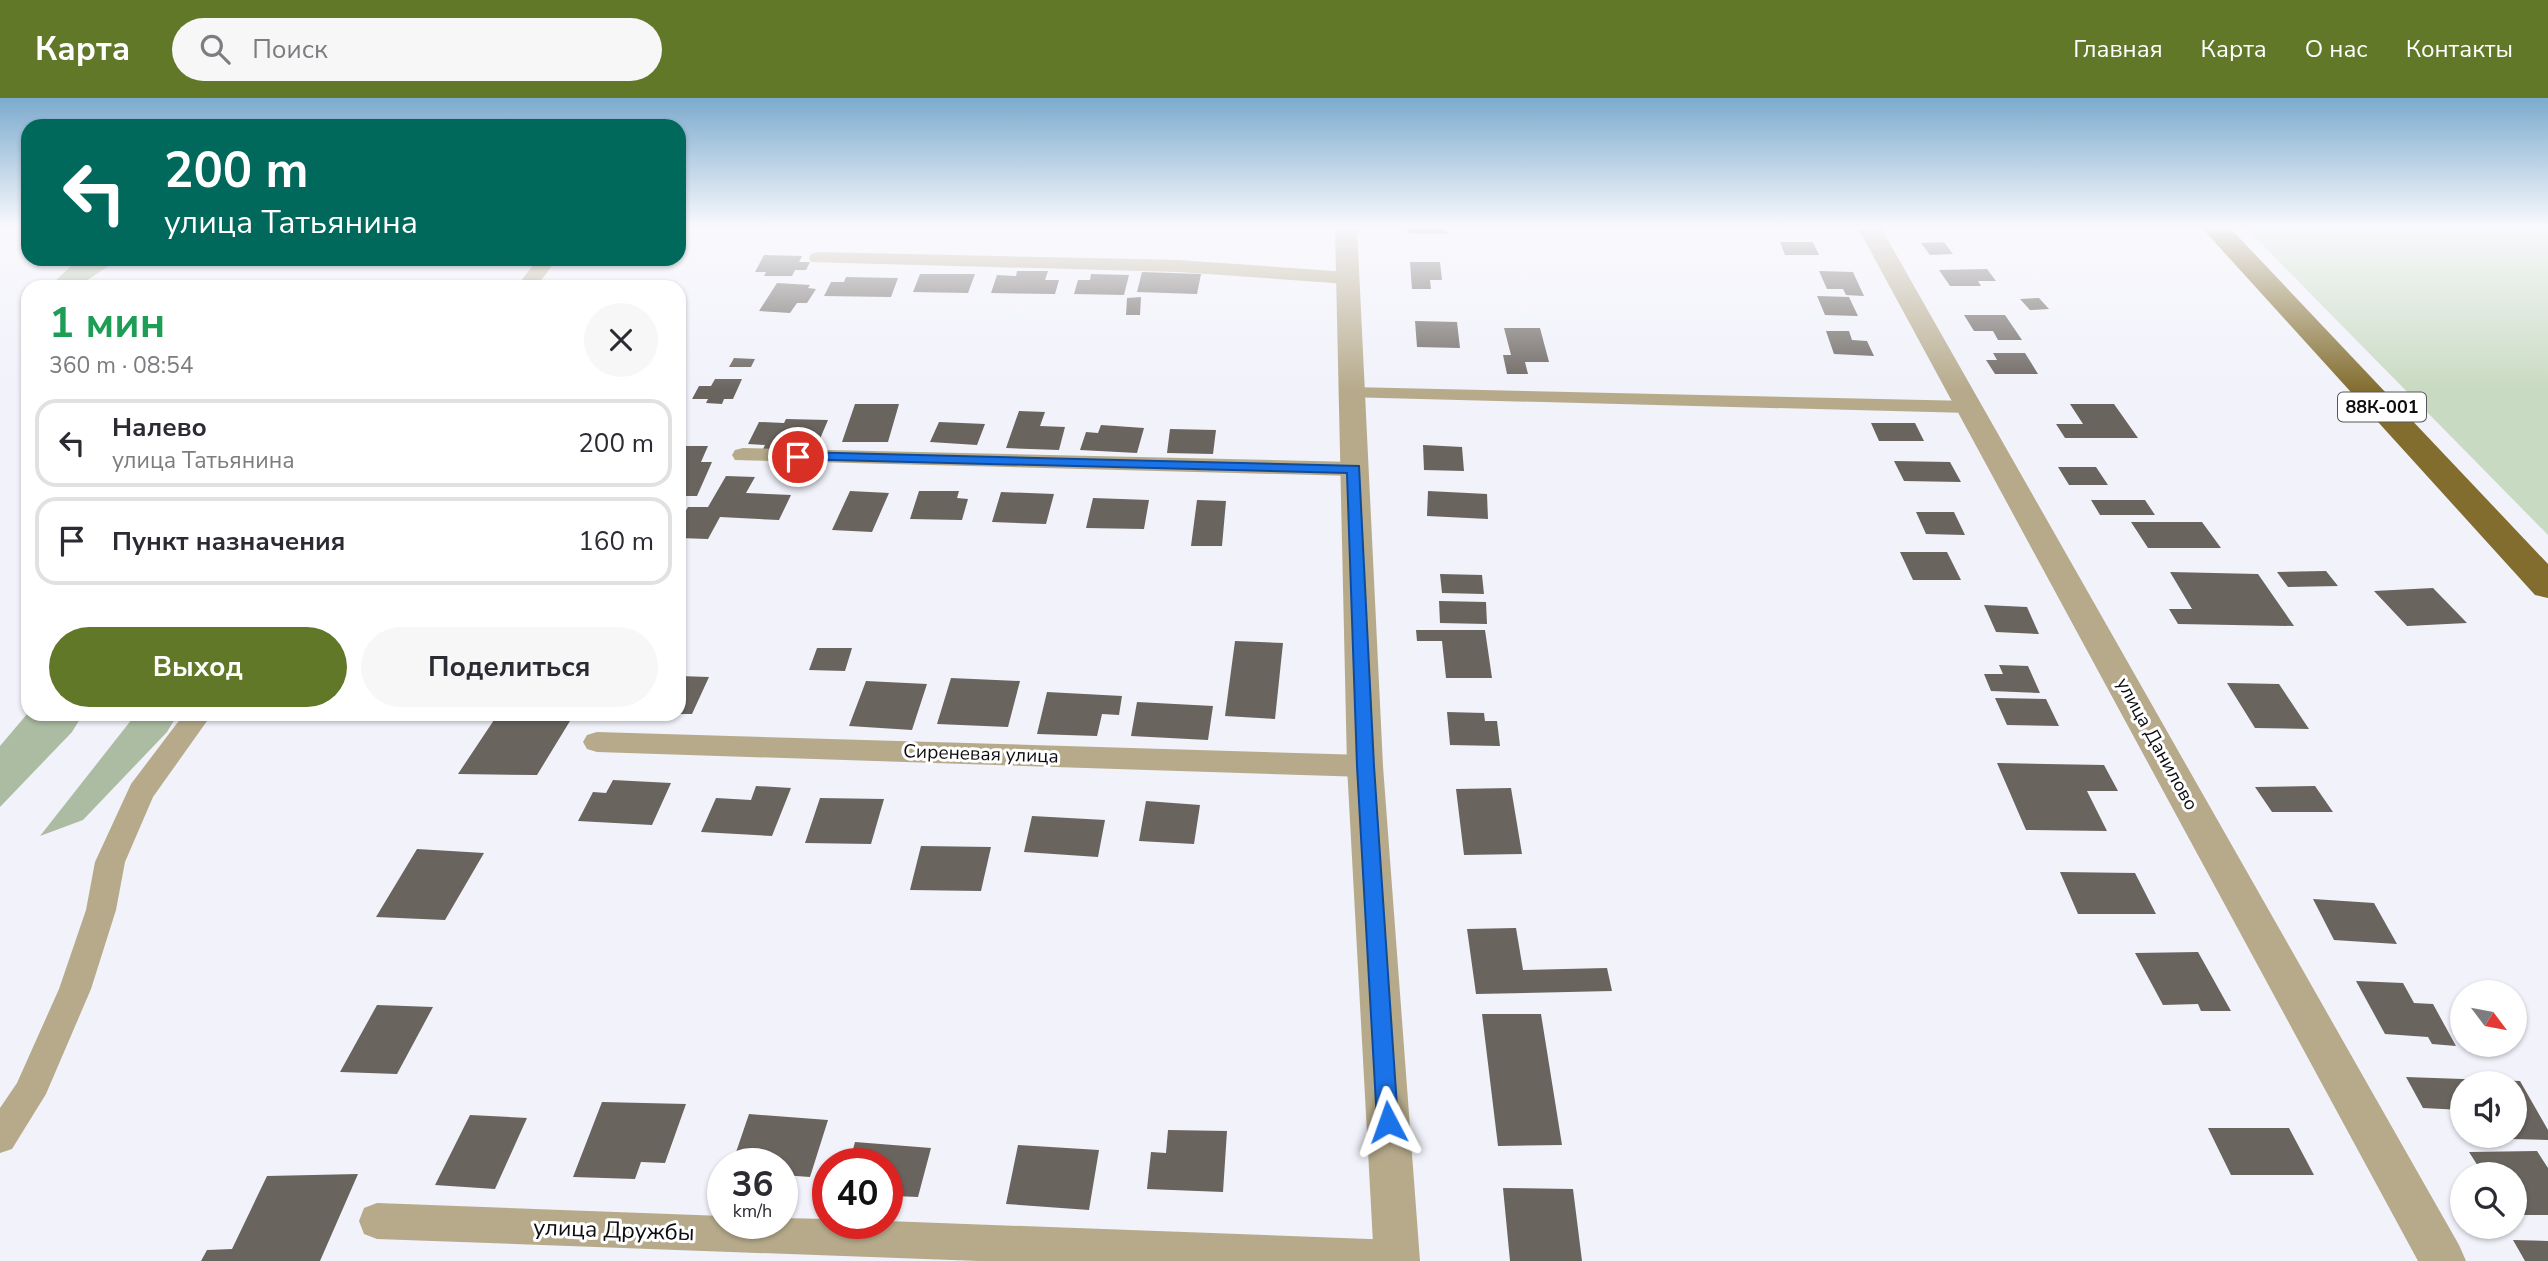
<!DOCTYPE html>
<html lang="ru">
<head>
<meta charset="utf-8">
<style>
	:root { --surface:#fff; --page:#f7f7f7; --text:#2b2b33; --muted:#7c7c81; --line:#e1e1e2; --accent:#617829 }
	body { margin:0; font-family:"Nunito Sans",sans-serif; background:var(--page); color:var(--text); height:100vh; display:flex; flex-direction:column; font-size:26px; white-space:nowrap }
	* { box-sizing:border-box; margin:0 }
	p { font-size:23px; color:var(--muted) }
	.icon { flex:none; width:38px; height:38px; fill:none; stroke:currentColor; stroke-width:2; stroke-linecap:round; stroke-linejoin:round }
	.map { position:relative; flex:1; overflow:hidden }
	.panel { position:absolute; left:21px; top:182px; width:665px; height:441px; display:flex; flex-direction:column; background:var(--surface); border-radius:21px; box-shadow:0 2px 5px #0004 }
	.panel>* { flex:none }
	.banner { position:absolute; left:21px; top:21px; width:665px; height:147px; border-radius:21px; box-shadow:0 2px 5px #0004; background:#00695c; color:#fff; overflow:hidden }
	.needle { width:46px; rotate:122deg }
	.tools { position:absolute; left:2450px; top:882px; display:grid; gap:14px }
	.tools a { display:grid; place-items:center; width:77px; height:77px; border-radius:50%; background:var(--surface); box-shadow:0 2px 5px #0004; font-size:35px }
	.speed { position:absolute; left:707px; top:1050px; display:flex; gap:14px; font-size:35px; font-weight:700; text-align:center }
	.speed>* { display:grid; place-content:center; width:91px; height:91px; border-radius:50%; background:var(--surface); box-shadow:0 2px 5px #0004; line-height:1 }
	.speed small { font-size:18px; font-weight:400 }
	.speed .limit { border:10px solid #d22; background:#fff; color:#111 }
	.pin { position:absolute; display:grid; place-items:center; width:60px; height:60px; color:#fff; margin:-30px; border:4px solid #fff; border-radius:50%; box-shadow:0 2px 7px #0007 }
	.me { position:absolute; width:77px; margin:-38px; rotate:356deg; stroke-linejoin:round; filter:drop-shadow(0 0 5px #0008) }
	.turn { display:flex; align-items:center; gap:24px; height:147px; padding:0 28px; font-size:32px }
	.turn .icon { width:91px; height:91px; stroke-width:2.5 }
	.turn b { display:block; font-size:49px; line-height:60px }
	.round { display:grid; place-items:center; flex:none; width:74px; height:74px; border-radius:37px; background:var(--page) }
	.overview { display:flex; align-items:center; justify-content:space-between; height:119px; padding:0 28px }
	h1 { font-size:42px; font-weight:700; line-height:52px; color:#1e9e55 }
	.primary-button { display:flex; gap:14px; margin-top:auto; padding:14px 28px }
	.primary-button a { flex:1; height:80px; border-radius:42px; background:var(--accent); color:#fff; font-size:28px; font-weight:700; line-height:80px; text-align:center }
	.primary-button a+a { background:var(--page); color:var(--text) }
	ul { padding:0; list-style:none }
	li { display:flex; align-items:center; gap:21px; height:88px; margin:0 14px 10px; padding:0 14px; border:4px solid var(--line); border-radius:21px }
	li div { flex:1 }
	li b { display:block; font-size:26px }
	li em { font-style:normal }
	header { display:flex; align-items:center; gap:42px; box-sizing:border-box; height:98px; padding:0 35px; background:var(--accent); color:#fff }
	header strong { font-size:33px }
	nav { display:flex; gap:38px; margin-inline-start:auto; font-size:24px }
	.search { width:490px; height:63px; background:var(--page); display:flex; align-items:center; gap:18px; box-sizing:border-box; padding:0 24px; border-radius:38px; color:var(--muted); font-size:26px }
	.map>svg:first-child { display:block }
	.green { fill:#c8dac1 }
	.forest { fill:#abbca2 }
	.building { fill:#6a645f }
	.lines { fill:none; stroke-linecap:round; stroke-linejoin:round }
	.minor { fill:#b6aa8b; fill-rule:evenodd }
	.tertiary { fill:#b6aa8b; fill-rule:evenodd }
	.primary { fill:#826d2e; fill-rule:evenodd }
	.route { fill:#1a73e8; stroke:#114b97; stroke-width:2 }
	.labels { text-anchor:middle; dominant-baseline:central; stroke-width:6; stroke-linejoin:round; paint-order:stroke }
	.shield { fill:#fff; stroke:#565658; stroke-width:2 }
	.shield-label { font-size:18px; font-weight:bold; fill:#0d0d10 }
	.street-label { font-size:19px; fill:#0d0d10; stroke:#fff }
	.near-street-label { font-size:23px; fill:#0d0d10; stroke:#fff }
</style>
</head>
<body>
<header>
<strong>Карта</strong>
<div class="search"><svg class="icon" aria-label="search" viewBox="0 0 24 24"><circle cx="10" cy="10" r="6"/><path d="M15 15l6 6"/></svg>Поиск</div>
<nav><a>Главная</a><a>Карта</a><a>О нас</a><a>Контакты</a></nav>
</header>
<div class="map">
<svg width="2548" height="1163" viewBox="0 0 2548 1163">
	<rect width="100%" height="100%" fill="#f1f2fa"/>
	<path class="green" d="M2246,130H2548V437Z"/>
	<path class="forest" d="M91,161L110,167L77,189H49L73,166Z
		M28,615L83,616L72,634L0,709V648Z
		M136,616H178L167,634L83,722L40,738Z"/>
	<path class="building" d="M1407,130H1446L1447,136L1407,135Z
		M1780,144H1813L1819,157H1785Z
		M1944,144L1953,156L1930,157L1921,145Z
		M764,157L802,158L799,164H810L806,172H795L792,178H764L766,174H755Z
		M1410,164H1440L1442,182H1430L1431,191H1412Z
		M1987,171L1996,183H1978L1981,188H1950L1939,172Z
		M1017,173H1048L1045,182H1059L1055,196L991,195L997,177L1016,178Z
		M1819,173L1853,174L1864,198L1846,197L1843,191H1827Z
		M1142,174L1201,176L1197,196L1137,194Z
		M920,176H975L968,195L913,194Z
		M1091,176L1129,177L1124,197L1074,196L1078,182H1090Z
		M846,179L898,180L891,199L824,198L831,184H844Z
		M777,185L810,187L808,190L816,191L807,205H797L790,215L759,213Z
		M1817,198L1849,199L1858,218L1825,217Z
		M1141,199L1140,217H1126L1127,200Z
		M2039,200L2049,211L2030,212L2020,201Z
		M1964,217H2005L2022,242H1998L1993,233H1974Z
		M1415,223L1457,224L1460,250L1417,249Z
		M1504,230H1540L1549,264H1525L1528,276H1507L1503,257H1511Z
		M1826,233H1849L1852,242L1867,243L1874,258L1834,256Z
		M1993,255H2025L2038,276H1995L1986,262H1997Z
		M734,260L755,261L751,269H729Z
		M715,281H742L733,301H724L722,306L706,305L708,301H692L699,288H711Z
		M855,306H899L888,344H842Z
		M2070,306H2114L2138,340H2065L2056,326H2083Z
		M1019,313L1045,314L1040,328L1065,329L1059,352L1006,350Z
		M786,321L828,322L814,355L762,353L765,347L748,346L759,324L784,325Z
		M939,324L985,326L977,347L930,344Z
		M1871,325H1915L1924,343H1879Z
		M1101,327L1144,330L1137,355L1080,352L1086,334L1098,335Z
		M1170,331L1216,332L1213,356L1167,355Z
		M1423,347L1462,349L1464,373L1424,372Z
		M679,348H708L701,364H712L697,398H679Z
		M1894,363L1950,364L1961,384L1904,383Z
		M2058,369H2096L2108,387H2069Z
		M726,378L755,379L746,395L791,397L779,422L720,419L708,441L679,440V424L688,409H708Z
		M850,393L889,395L872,434L832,432Z
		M919,393H959L957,400L968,401L962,422L910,421Z
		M1428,393L1487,396L1488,421L1427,418Z
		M1001,394L1054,396L1046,426L992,424Z
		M1093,400L1149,402L1144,431L1086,430Z
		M1197,402L1226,403L1222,448H1191Z
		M2091,402H2145L2155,417H2100Z
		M1916,414H1954L1965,437L1926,436Z
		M2131,424H2202L2221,450H2148Z
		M1900,454H1947L1961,482H1913Z
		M2326,473L2338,488L2288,489L2277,474Z
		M2170,474L2258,476L2294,528L2178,526L2169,511H2192Z
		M1440,476L1482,477L1484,496L1442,495Z
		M2433,490L2467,525L2407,528L2374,493Z
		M1439,503L1486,504L1487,526L1440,525Z
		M1984,507L2027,509L2039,536L1996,534Z
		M1416,532H1485L1492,580H1446L1442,543H1417Z
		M1235,543L1283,545L1275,621L1225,618Z
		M817,550H852L845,573L809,572Z
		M1999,567L2028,568L2040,595L1991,593L1984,576H2003Z
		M679,578L709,579L692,616H679Z
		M951,580L1020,583L1008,629L937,626Z
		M866,583L927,586L912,632L849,628Z
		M2227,585L2279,586L2309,631L2255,630Z
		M1047,594L1122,598L1119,617L1102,616L1097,638L1037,636Z
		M1995,600L2046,601L2059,628L2007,627Z
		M1137,604L1213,608L1208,642L1131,638Z
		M1447,614L1484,615L1485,623H1497L1500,648L1450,647Z
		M494,622L570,623L537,677L458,676Z
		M1997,665L2104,667L2118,693H2087L2107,733L2026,732Z
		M613,682L671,685L652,727L578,723L593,694L606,695Z
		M756,688L791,690L772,738L701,734L716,700L751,702Z
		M2315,688L2333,714H2272L2255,689Z
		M1511,690L1522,756L1464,757L1456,691Z
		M820,700L884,701L871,746L805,745Z
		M1146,703L1200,707L1194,746L1139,743Z
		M1032,718L1105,722L1098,759L1024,754Z
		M921,748L991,749L981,793L910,792Z
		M417,751L484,755L445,822L376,819Z
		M2060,774L2135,775L2156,816H2078Z
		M2313,801L2374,805L2397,846L2334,842Z
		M1516,830L1523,872L1607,870L1612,893L1476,896L1467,831Z
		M2198,854L2231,913H2201L2198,906L2163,907L2135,855Z
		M2356,883L2403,885L2414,905L2433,906L2456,948L2432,946L2428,939L2385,936Z
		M377,907L433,909L397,976L340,974Z
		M1482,916H1541L1562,1047L1498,1048Z
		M2406,979L2520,983L2548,1032V1042L2511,1041L2509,1038H2515V985H2462V1012L2423,1010Z
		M602,1004L686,1006L665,1065L641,1064L635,1081L573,1079Z
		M749,1016L828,1022L810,1079L782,1077V1066H732Z
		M470,1017L527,1020L495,1091L435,1087Z
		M2208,1030H2289L2314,1077H2231Z
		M1168,1032L1227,1033L1223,1094L1147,1091L1151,1054L1166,1055Z
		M855,1044L931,1050L918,1099L894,1098L891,1111L887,1110V1066H849Z
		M1018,1047L1099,1052L1089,1112L1006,1106Z
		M2537,1053L2548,1070V1117H2515V1076H2483L2469,1054Z
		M358,1076L320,1163H201L207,1152L232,1151L267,1078Z
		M1503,1090L1573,1091L1582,1163H1510Z
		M2513,1142L2548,1143V1163H2525Z"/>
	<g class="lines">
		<path class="minor" d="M818,154L1179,162L1348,174L1357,180L1348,186L1179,174L811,164L809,160L811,156Z
			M538,161H557L536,189H516Z
			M1351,289L1970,303L1978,304L1981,309L1978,314L1970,315L1344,299L1340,295L1344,291Z
			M743,350L1354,364L1362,366L1365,371L1362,376L1354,378L735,362L732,357L735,352Z
			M184,616H212L153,699L125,764L116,812L91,891L46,996L12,1051L0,1055V1010L17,985L59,891L86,812L95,764L131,686Z
			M597,634L1365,657L1375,661L1379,668L1375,675L1365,679L597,654L587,651L583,644L587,637Z
			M377,1105L723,1118V1125H782V1120L828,1121V1125L887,1123L1396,1142L1409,1147L1414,1160L1413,1163H979L377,1141L364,1136L359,1123L364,1110Z"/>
		<path class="tertiary" d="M1335,130H1357L1383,668L1420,1163H1374L1347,668Z
			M1858,130H1881L2459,1147L2466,1163H2418Z"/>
		<path class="primary" d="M2202,130H2230L2548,466V500L2535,497Z"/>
	</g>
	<linearGradient id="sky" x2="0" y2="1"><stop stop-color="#7cabce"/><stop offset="0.44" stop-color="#f9f9fd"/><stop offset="1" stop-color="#f9f9fd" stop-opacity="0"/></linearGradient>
	<rect width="2548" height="293" fill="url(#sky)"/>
	<path class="route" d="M798,354L1359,368L1374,668L1398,1024L1395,1030L1388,1033L1380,1030L1377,1024L1357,668L1347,375L794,361V356Z"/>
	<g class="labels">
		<rect class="shield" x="2338" y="294.5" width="88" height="29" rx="5"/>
		<g class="shield-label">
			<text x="2382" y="309">88К-001</text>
		</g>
		<g class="street-label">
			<text transform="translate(2157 646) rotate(61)">улица Данилово</text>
			<text transform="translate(981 656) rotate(2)">Сиреневая улица</text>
		</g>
		<g class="near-street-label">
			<text transform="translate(614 1132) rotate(2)">улица Дружбы</text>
		</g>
	</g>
</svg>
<div class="tools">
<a><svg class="needle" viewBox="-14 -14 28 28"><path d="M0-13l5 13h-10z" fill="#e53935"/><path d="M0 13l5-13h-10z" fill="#7c7c81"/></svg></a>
<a><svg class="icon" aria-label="sound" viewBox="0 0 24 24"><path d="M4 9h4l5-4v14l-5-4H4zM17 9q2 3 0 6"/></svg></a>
<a><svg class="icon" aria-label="search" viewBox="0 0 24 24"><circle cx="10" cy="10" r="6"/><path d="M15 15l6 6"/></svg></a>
</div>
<div class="speed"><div>36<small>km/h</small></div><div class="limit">40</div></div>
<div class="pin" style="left:798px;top:359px;background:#d93025"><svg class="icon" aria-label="arrive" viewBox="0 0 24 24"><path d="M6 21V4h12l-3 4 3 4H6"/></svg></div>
<svg class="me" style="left:1388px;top:1024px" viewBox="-20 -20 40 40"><path d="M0-17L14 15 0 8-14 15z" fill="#1a73e8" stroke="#fff" stroke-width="4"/></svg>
<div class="banner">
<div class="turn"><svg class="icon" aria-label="left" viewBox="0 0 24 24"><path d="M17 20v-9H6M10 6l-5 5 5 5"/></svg><div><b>200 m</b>улица Татьянина</div></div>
</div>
<section class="panel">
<div class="overview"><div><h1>1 мин</h1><p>360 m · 08:54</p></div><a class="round"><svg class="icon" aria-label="close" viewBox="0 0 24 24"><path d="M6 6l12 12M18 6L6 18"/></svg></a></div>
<ul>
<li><svg class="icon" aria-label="left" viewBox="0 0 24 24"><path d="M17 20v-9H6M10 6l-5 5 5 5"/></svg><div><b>Налево</b><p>улица Татьянина</p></div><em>200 m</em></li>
<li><svg class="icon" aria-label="arrive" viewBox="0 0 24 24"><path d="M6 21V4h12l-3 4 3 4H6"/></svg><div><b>Пункт назначения</b></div><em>160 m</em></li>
</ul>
<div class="primary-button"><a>Выход</a><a>Поделиться</a></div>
</section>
</div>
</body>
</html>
